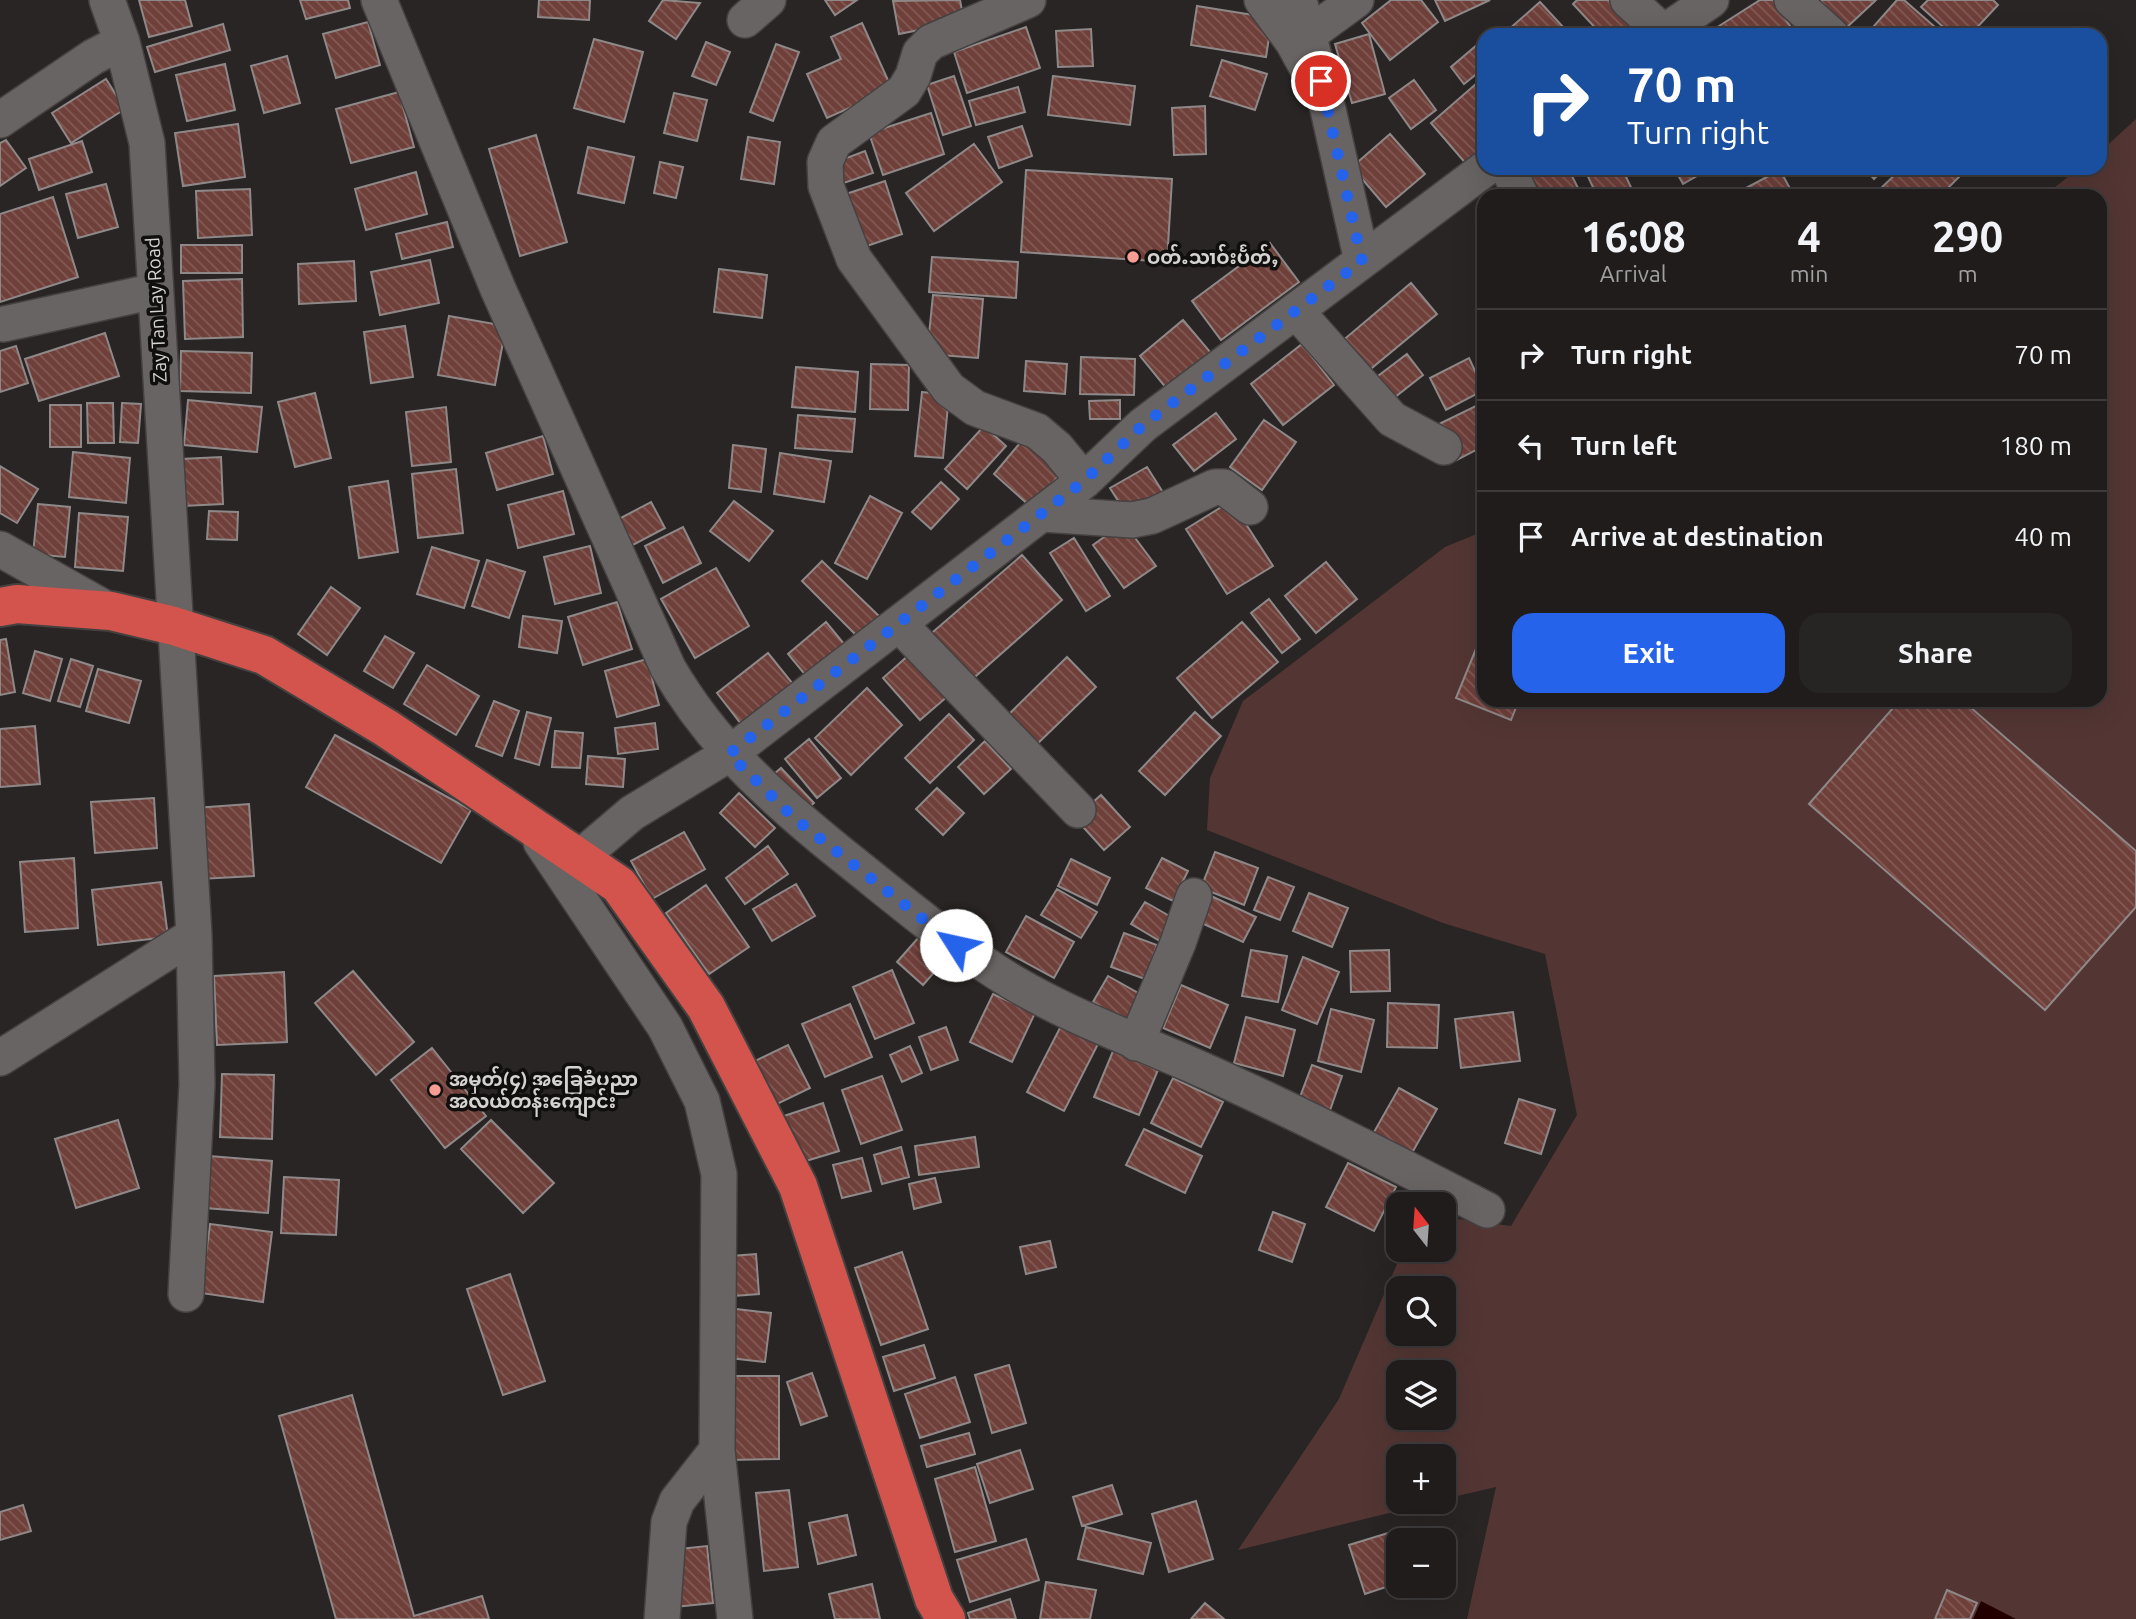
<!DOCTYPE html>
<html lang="en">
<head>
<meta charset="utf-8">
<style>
	:root { --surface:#1f1c1b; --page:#272524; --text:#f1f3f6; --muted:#a1a1a3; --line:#3c3a3a; --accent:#2563eb }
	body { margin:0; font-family:Ubuntu,"Noto Sans Myanmar",sans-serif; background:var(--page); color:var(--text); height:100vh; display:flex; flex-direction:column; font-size:26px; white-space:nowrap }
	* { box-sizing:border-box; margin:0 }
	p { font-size:23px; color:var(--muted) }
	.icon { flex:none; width:38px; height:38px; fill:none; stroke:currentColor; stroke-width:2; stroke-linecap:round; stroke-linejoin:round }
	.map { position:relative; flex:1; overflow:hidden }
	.panel { position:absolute; left:1477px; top:189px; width:630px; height:518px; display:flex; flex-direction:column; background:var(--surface); border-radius:21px; box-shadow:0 7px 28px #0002,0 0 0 2px var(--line) }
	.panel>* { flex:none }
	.guide { position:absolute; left:1477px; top:28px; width:630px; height:147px; border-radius:21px; box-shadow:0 7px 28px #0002,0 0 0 2px var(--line); background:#1a4fa0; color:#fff; overflow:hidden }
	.needle { width:46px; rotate:343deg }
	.buttons { position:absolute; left:1386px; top:1192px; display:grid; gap:14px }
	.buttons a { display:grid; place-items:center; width:70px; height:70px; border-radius:14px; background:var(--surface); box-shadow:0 7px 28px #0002,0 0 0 2px var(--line); font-size:35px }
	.pin { position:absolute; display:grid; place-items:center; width:60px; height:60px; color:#fff; margin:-30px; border:4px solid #fff; border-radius:50%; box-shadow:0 2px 7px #0007 }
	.me { position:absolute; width:77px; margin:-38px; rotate:305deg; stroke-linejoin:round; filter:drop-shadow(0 0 5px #0008) }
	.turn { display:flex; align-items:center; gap:24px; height:147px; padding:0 35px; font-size:32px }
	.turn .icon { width:91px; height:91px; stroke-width:2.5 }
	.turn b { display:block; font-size:49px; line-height:60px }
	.eta { display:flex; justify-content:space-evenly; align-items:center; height:119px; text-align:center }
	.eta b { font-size:42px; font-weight:700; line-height:49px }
	.cta { display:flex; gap:14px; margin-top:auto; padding:14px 35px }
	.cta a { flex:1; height:80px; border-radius:21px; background:var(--accent); color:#fff; font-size:28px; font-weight:700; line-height:80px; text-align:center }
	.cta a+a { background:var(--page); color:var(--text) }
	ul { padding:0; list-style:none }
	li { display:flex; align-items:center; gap:21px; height:91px; padding:0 35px; border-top:2px solid var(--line) }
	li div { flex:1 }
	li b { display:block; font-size:26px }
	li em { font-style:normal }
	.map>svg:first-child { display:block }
	.green { fill:#533633; fill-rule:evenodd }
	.water { fill:#200 }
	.building { fill:url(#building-back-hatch); stroke:#8e8988; stroke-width:2 }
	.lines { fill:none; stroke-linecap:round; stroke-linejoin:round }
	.minor-casing { stroke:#454141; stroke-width:38 }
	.highway-casing { stroke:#454141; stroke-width:42 }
	.minor { stroke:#686463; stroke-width:35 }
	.highway { stroke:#d2544d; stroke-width:38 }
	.route { stroke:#2563eb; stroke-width:12; stroke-dasharray:0 21.6 }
	.poi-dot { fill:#f59c93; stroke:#100f0e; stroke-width:2.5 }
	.labels { text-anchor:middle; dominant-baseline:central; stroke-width:7; stroke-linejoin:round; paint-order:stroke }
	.poi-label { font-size:19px; font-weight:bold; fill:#d5d2d1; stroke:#100f0e; text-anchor:start }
	.street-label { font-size:19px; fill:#d5d2d1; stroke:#100f0e }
</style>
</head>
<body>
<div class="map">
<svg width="2136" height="1619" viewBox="0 0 2136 1619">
	<defs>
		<pattern id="building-back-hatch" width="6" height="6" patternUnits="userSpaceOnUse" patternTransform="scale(1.75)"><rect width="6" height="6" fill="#6f3f3a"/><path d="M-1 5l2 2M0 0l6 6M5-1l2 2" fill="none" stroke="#835a55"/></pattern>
	</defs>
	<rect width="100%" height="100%" fill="#292524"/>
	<path class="green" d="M2136,119V1619H1467L1496,1487L1444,1499V1456H1398V1502H1434L1238,1550L1339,1399L1403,1250H1444V1217L1511,1226L1577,1115L1545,954L1443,923L1207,830L1210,778L1243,701L1445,547L1484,531V700H2100V196H2044L2079,168H2100V152ZM1398,1288H1444V1334H1398ZM1398,1372H1444V1418H1398Z"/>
	<path class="water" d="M1981,1601L2016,1619H1973Z"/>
	<path class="building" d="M139,0H185L192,26L149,37Z
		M300,0H348L350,8L306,19Z
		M539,0H590L589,20L538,17Z
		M663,0L700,3L676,39L649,21Z
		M825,0H857L835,15Z
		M960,0L964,21L899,34L893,1Z
		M1391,0H1421L1438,22L1390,60L1362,23Z
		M1435,0H1490L1445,21Z
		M1577,0H1609L1637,29L1630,35H1602L1573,4Z
		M1760,0H1773L1796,35H1705Z
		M1820,0H1876L1846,28Z
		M1897,0H1904L1935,27L1928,35H1866Z
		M1928,0H1993L1998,5L1970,35H1952L1921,7Z
		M1540,2L1564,28L1556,35H1513L1508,30Z
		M1197,6L1272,18L1266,57L1191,45Z
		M368,22L380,65L336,78L323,34Z
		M862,23L892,89L827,118L807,74L841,59L831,37Z
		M223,24L230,50L155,72L147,47Z
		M1026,27L1040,68L967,93L954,52Z
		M1091,29L1093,66L1058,67L1056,31Z
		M1369,34L1385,94L1352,103L1335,44Z
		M594,39L643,52L624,122L574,108Z
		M1484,39V68L1464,84L1451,67Z
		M706,42L730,52L716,85L692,76Z
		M776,44L799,52L773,121L750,112Z
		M287,56L300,103L264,113L251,66Z
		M1222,60L1267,74L1255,110L1210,96Z
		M225,64L235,110L187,121L176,75Z
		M954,76L971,126L943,135L927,85Z
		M1053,76L1135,86L1130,125L1048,115Z
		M1484,77V152L1468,166L1431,123Z
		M106,79L125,109L71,143L52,113Z
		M1414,80L1436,110L1411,129L1389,98Z
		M1018,87L1025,112L976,125L969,101Z
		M399,92L414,147L351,163L336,109Z
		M674,93L707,100L697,141L664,133Z
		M1205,106L1206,154L1174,155L1172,108Z
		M931,113L944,154L883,175L869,133Z
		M238,124L245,177L183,186L175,133Z
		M1022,126L1032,156L999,168L988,137Z
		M1390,134L1425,174L1386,207L1352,167Z
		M536,135L567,242L520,256L489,149Z
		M748,137L780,142L774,184L741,179Z
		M6,140L26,168L0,186V143Z
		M82,141L92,172L39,190L29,159Z
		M974,144L1002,182L934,231L906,193Z
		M588,147L634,157L624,203L578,193Z
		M865,151L873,173L835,186L828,165Z
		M660,162L683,167L676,198L654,193Z
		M1547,168H1568L1582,196H1536L1527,178Z
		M1584,168H1622L1635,196H1597Z
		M1674,168H1711L1683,184Z
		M1864,168H1885L1874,179Z
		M1902,168H1960L1964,172L1940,196H1885L1879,190Z
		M1026,170L1172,179L1167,262L1021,252Z
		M1780,170L1794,196H1731Z
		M416,172L427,214L366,230L355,189Z
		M885,181L902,234L855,250L837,197Z
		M106,184L118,227L78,238L66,194Z
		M250,189L252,235L198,238L196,191Z
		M53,197L78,277L0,302V214Z
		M447,222L453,247L402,259L396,234Z
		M1270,243L1299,282L1221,340L1192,301Z
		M181,245H242V273H181Z
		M932,257L1018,262L1016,298L929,292Z
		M430,260L439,303L380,315L371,272Z
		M354,261L356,301L299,304L298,264Z
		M719,269L767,275L762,318L714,312Z
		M242,279L243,337L185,339L183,281Z
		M1484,281V304L1477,284Z
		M1411,283L1437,314L1367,372L1341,342Z
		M933,295L983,299L978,358L927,354Z
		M449,316L506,326L495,385L438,375Z
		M1183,320L1211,353L1167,389L1140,356Z
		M405,326L413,377L371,383L364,332Z
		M105,333L119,376L39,401L25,359Z
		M1302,344L1334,385L1283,425L1251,384Z
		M16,346L28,383L0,392V351Z
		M181,351L252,353L251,393L180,391Z
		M1407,354L1423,375L1390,401L1374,379Z
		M1081,357L1135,359L1134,395L1080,394Z
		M1469,358L1484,390L1446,410L1430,378Z
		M1026,361L1067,364L1065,394L1024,391Z
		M871,364L909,365L908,410L870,409Z
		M796,367L858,372L855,412L792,407Z
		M922,392L949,395L943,458L915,456Z
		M315,393L331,458L295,467L278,402Z
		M188,400L262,407L257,452L184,445Z
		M1120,400V419H1090L1089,401Z
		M1484,402V446L1455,461L1437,425Z
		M87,403H113L114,443H88Z
		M122,403L141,404L138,443L120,442Z
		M50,405H81V447H50Z
		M446,407L451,462L412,466L406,412Z
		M1216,413L1236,439L1194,471L1173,445Z
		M798,415L855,419L852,452L795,448Z
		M1264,420L1296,442L1262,490L1230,467Z
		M984,426L1006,446L967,489L945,469Z
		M543,436L553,474L497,490L486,453Z
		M1025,437L1063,471L1031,507L994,474Z
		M733,445L766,449L761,492L729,488Z
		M73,452L130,458L126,503L69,497Z
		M780,453L831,461L824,502L774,494Z
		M221,457L223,504L183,506L181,459Z
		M0,466L38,489L17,523L0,513Z
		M1147,467L1164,494L1127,515L1110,488Z
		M456,469L463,533L418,538L412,474Z
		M388,481L398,552L359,558L349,487Z
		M941,482L959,499L931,529L912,512Z
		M563,491L574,534L518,548L508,505Z
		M870,496L902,513L867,579L835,563Z
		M734,501L773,531L749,561L710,531Z
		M1231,501L1273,566L1227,594L1186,529Z
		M651,502L665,528L631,546L617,520Z
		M38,504L70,507L65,557L33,554Z
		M209,511L238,512L237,540L207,539Z
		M79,513L128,517L123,571L75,567Z
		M1124,523L1156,566L1124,588L1093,545Z
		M683,527L701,563L663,583L645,546Z
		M1074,538L1110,596L1086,611L1050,553Z
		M590,546L601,593L555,604L544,557Z
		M432,547L479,561L464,608L417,594Z
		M1022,555L1062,600L968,683L927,637Z
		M487,560L525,572L509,618L472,606Z
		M822,561L880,617L859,638L802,581Z
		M1326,562L1357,599L1316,633L1285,596Z
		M716,568L749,626L695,658L661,599Z
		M331,587L360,608L327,655L298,634Z
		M1269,599L1300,639L1282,653L1251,613Z
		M617,602L632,649L583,665L568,617Z
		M523,616L562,621L557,653L519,647Z
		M826,622L850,651L812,683L788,654Z
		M1242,622L1278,662L1212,718L1177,678Z
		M385,636L414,653L393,688L364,671Z
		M6,639L15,692L0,695V640Z
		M1480,639L1484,640V700H1519L1511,720L1456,698Z
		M35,651L62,659L50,701L23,693Z
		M768,653L797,689L745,729L717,693Z
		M910,654L948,696L920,720L883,678Z
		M1067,657L1096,687L1033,748L1004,719Z
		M71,659L93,666L80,707L58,701Z
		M647,659L659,705L617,717L605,671Z
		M427,665L479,696L456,735L404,704Z
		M98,669L141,681L129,723L86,711Z
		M867,688L902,725L851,775L815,738Z
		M1900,700H1962L2136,851V907L2045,1010L1809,804Z
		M494,701L519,711L502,756L476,746Z
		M527,712L551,718L539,765L515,758Z
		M1195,712L1221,736L1165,795L1139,771Z
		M949,714L974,740L930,783L905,758Z
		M655,723L658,749L618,754L615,728Z
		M35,726L40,784L0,787V729Z
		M555,731L583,733L580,768L552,767Z
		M335,735L471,810L441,863L306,787Z
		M809,739L841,778L817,798L785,759Z
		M985,741L1011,769L984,794L958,767Z
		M588,756L625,759L623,787L586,784Z
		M781,768L814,803L799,816L767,780Z
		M937,788L964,813L943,835L916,809Z
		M739,793L775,828L755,847L720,813Z
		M1101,795L1130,827L1104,850L1075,818Z
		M154,798L157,848L95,853L91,802Z
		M249,804L254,876L200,879L195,808Z
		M684,832L705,869L652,899L631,861Z
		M768,846L788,874L745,904L726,878Z
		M1215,852L1258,868L1244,905L1201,888Z
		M74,858L78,928L25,932L20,862Z
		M1162,858L1188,871L1173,901L1146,888Z
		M1071,859L1110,878L1097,905L1058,886Z
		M1268,877L1294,887L1280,920L1254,910Z
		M161,882L168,937L98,945L92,890Z
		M796,884L815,916L772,941L753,909Z
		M706,885L749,947L709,974L666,913Z
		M1057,889L1097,912L1081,938L1041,915Z
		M1309,893L1348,908L1332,947L1293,931Z
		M1209,895L1256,917L1243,942L1197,921Z
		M1145,902L1173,918L1160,941L1131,924Z
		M1026,916L1074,942L1054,978L1006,952Z
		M1124,933L1157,945L1145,979L1111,967Z
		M919,937L945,960L923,985L897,962Z
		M1251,950L1287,956L1278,1002L1242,996Z
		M1389,950L1390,991L1351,992L1350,951Z
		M1303,957L1339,972L1317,1024L1282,1010Z
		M892,970L914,1023L875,1039L853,987Z
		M353,971L414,1042L376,1075L315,1003Z
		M284,972L287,1042L217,1045L214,976Z
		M1108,976L1147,998L1132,1025L1093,1002Z
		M1181,985L1228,1005L1210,1048L1163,1028Z
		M993,994L1035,1013L1012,1062L970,1042Z
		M1388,1003L1439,1005L1437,1048L1387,1047Z
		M850,1004L872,1057L825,1077L802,1024Z
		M1331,1009L1374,1020L1361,1072L1318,1061Z
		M1513,1012L1520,1061L1461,1068L1455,1019Z
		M1246,1017L1295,1030L1283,1076L1234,1063Z
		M1063,1022L1100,1040L1064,1111L1027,1092Z
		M946,1027L958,1060L931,1070L919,1037Z
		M788,1045L810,1088L775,1105L753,1062Z
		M910,1046L922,1073L902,1082L890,1055Z
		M432,1048L486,1116L445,1148L391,1080Z
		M1113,1051L1158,1070L1139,1115L1094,1097Z
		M1312,1065L1342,1076L1328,1116L1297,1105Z
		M222,1074L274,1075L272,1139L220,1137Z
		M882,1076L902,1130L861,1144L842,1090Z
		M1173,1078L1223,1102L1201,1147L1151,1123Z
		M1399,1088L1437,1109L1408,1160L1370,1139Z
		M1519,1099L1555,1110L1541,1154L1505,1143Z
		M823,1103L839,1151L796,1164L781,1117Z
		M118,1120L139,1188L76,1208L55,1139Z
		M491,1120L554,1183L523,1213L461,1149Z
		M1144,1129L1202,1156L1185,1193L1126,1165Z
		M975,1137L979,1167L919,1175L915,1146Z
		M901,1147L909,1177L882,1184L874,1155Z
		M209,1156L272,1161L268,1213L205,1208Z
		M862,1158L871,1191L842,1198L833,1165Z
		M1348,1163L1396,1187L1374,1231L1326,1207Z
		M284,1177L339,1180L336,1235L281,1233Z
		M935,1178L941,1202L914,1209L909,1184Z
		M1273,1212L1305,1224L1292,1262L1259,1250Z
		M210,1224L272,1232L263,1302L201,1293Z
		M1050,1241L1056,1267L1026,1274L1020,1247Z
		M902,1252L928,1329L881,1345L855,1268Z
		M756,1254L759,1294L734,1296L731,1256Z
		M510,1274L545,1381L503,1395L467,1289Z
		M736,1309L771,1313L765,1362L730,1358Z
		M924,1345L935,1378L894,1391L883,1357Z
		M1009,1365L1026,1423L992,1433L975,1375Z
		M812,1373L827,1416L801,1425L787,1382Z
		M731,1376H779V1459L731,1460Z
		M955,1377L970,1422L920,1438L905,1394Z
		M352,1395L414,1616L482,1596L489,1619H336L279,1416Z
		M969,1433L975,1454L927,1467L921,1446Z
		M1020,1450L1033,1489L990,1503L977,1464Z
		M975,1467L996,1541L955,1552L935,1479Z
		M1112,1485L1122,1514L1082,1526L1073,1497Z
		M789,1490L798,1567L764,1571L756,1493Z
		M1196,1501L1213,1559L1169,1572L1152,1514Z
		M23,1505L31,1531L0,1540V1512Z
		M847,1515L856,1555L818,1564L809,1523Z
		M1086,1527L1151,1543L1143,1574L1078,1559Z
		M1388,1533L1398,1566V1583L1365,1594L1349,1545Z
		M1026,1539L1039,1580L970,1602L957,1560Z
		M707,1546L713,1603L675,1607L670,1550Z
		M1046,1582L1096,1590L1090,1619H1040Z
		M872,1584L880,1619H835L829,1594Z
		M1947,1590L1977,1603L1970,1619H1935Z
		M1010,1599L1016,1619H970L968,1613Z
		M1205,1603L1224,1619H1191Z"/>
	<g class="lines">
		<g class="minor-casing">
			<path id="minor" d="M379,0L498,289L668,668C712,744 772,798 840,853C897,898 951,945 1014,983C1068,1015 1129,1038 1187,1063C1289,1108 1388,1159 1487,1210
				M1028,0L931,42L920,53L913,76L904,91L834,142L825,162L826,186L854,259L949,389L975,408L1037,431L1057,448L1084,481
				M1262,0L1293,42L1305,64
				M1299,0L1327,105L1362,261
				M1628,0L1663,32
				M1792,0L1831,35
				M745,20L768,0
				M1308,35L1356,0
				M1660,35L1711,0
				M0,120L93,57L122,42
				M1508,168L1521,196
				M1296,311L1392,419L1444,447
				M4,324L155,291
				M1042,514L1132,520L1152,516L1215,487H1224L1250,507
				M0,549L110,611
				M899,624L1078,810
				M541,842L665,1027L702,1101L719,1174L717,1450L735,1619
				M578,859L632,813L729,754L1084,481L1143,425L1486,168
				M1136,1043L1178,943L1194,896
				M0,1058L194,935L147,143L122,42L107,0
				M186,1294L197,1085L194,935
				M662,1619L669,1522L677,1501L717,1450"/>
		</g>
		<g class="highway-casing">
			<path id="highway" d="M0,607L17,604L111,611L174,626L264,655L386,728L619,885L706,1007L798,1186L934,1599L946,1619"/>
		</g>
		<use href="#minor" class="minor"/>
		<use href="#highway" class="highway"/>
	</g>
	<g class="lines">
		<path class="route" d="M956,945L794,818L729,754L1084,481L1143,425L1362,261L1321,81"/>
	</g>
	<g class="poi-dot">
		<circle cx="1133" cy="257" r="7"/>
		<circle cx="435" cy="1090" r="7"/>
	</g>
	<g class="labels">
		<g class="poi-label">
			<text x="1147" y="257">ဝတ်ႉသၢဝ်းပႅတ်ႇ</text>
			<text x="449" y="1079">အမှတ်(၄) အခြေခံပညာ<tspan x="449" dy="22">အလယ်တန်းကျောင်း</tspan></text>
		</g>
		<g class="street-label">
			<text transform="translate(156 310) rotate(-93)">Zay Tan Lay Road</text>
		</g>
	</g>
</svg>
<div class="buttons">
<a><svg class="needle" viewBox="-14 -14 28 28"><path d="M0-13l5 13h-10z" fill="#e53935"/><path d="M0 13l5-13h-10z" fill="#a1a1a3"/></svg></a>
<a><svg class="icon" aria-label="search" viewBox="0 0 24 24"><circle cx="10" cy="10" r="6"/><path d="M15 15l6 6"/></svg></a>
<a><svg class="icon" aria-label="layers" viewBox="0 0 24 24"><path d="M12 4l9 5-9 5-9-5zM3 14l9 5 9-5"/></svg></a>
<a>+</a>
<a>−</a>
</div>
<div class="pin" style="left:1321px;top:81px;background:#d93025"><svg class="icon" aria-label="arrive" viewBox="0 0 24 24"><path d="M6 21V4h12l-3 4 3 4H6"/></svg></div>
<svg class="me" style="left:956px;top:945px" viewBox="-20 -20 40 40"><circle r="19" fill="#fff"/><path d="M0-13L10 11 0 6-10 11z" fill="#2563eb"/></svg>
<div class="guide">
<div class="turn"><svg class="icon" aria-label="right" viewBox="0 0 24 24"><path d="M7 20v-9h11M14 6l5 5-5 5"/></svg><div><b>70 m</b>Turn right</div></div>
</div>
<section class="panel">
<div class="eta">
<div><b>16:08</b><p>Arrival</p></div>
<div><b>4</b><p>min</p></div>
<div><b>290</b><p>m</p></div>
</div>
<ul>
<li><svg class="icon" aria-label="right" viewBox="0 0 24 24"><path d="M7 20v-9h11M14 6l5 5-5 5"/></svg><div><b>Turn right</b></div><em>70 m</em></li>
<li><svg class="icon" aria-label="left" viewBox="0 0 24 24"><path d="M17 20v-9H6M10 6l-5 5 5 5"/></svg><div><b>Turn left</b></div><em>180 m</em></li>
<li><svg class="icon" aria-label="arrive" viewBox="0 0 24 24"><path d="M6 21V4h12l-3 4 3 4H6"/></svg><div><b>Arrive at destination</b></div><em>40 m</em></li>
</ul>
<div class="cta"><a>Exit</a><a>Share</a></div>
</section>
</div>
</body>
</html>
